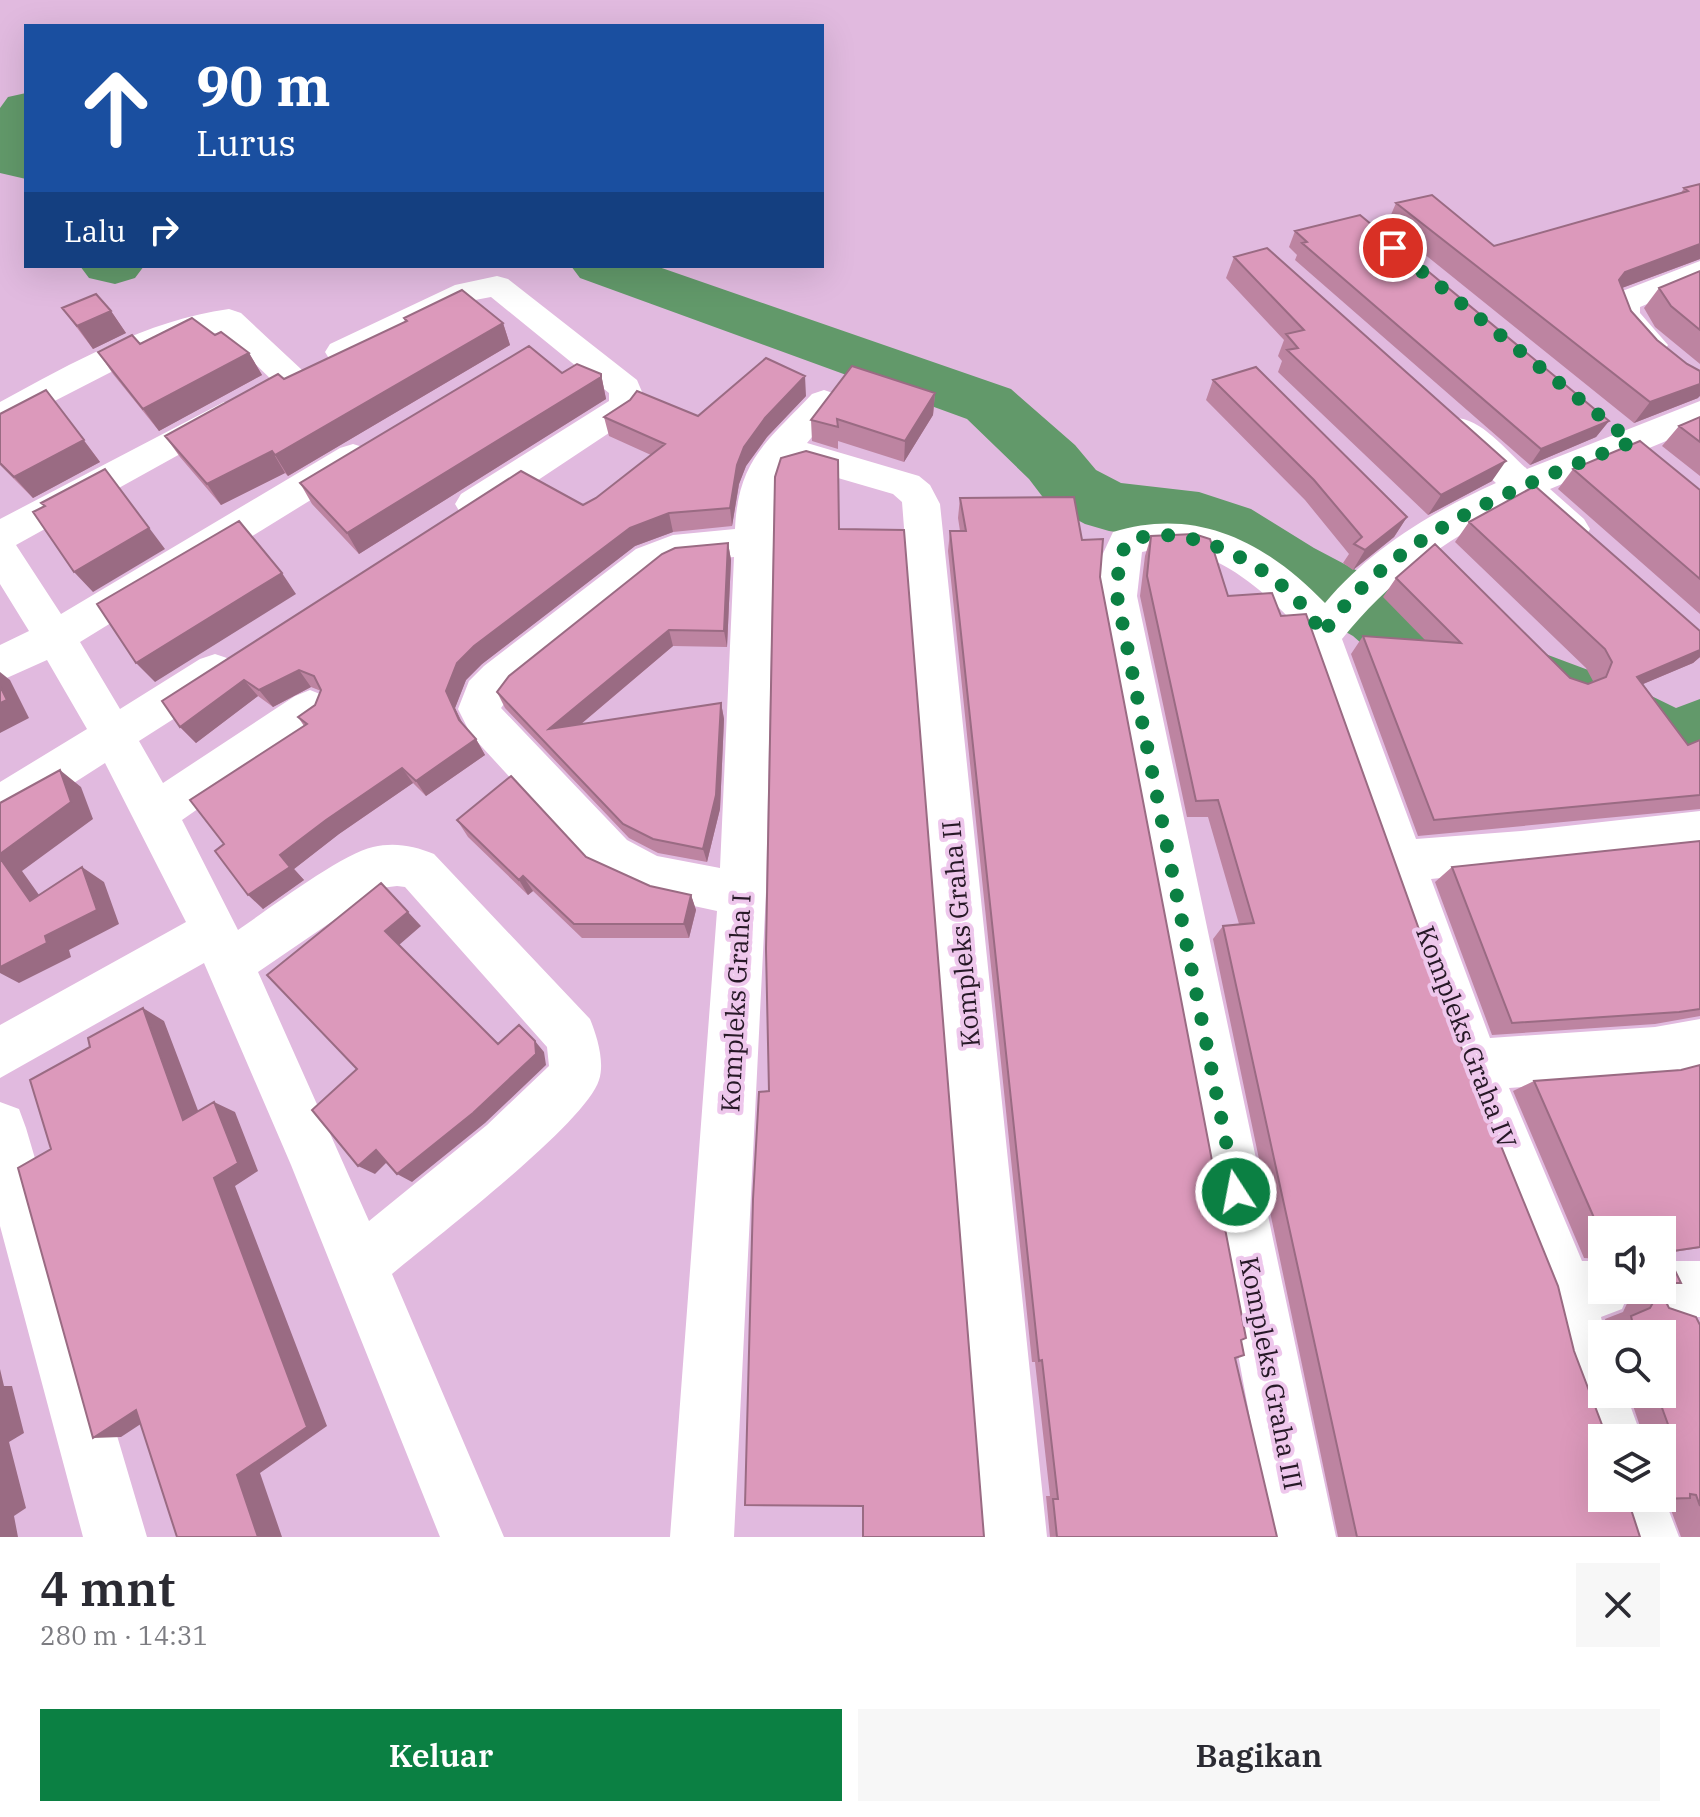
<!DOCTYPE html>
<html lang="id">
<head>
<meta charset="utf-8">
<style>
	:root { --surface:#fff; --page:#f7f7f7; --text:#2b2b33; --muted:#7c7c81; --accent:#0b8043 }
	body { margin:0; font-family:"IBM Plex Serif",serif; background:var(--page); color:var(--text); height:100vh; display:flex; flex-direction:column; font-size:30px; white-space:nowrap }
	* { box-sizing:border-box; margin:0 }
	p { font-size:26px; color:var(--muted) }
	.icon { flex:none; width:44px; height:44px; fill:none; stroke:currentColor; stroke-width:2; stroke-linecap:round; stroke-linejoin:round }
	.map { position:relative; height:1537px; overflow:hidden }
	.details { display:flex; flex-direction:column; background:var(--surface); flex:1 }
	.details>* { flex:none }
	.hud { position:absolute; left:24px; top:24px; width:800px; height:244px; border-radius:0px; box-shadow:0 8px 32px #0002; background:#1a4fa0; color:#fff; overflow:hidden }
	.tools { position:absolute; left:1588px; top:1216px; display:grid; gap:16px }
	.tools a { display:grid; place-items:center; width:88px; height:88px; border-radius:0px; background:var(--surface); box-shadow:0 8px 32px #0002; font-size:40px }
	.pin { position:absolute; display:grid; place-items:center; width:68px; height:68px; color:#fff; margin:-34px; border:4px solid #fff; border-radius:50%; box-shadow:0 2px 8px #0007 }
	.me { position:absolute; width:88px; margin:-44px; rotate:349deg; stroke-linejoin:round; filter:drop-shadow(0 0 6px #0008) }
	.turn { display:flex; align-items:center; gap:28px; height:168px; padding:0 40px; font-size:36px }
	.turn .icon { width:104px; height:104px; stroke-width:2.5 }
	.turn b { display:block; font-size:56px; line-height:68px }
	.then { display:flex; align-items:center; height:76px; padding:0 40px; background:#0003; gap:16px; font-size:30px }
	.round { display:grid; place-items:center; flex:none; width:84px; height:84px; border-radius:0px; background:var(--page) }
	.overview { display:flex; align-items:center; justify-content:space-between; height:136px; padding:0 40px }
	h1 { font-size:48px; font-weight:600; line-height:60px }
	.cta { display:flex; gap:16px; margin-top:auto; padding:16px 40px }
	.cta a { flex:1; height:92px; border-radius:0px; background:var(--accent); color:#fff; font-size:32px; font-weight:600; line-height:92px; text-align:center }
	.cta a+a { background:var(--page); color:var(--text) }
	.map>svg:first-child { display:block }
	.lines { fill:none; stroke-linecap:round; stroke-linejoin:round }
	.river { fill:#62996a; fill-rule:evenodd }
	.street { fill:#fff; fill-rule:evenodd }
	.wall { fill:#bd84a1 }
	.shaded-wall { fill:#9a6b83 }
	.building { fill:#dc99bb; stroke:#9a6b83; stroke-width:2 }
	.route { stroke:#0b8043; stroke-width:14; stroke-dasharray:0 25.2 }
	.labels { text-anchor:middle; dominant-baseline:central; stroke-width:8; stroke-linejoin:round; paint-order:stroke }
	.street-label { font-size:26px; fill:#261826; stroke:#eec7ec }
</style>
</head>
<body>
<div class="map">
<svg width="1700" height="1537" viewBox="0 0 1700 1537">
	<rect width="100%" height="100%" fill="#e1badf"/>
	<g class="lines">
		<path class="river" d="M26,93V179L0,173V108L8,97Z
			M80,266H144L135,278L115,284L89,278Z
			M571,266H656L1011,389L1075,445L1096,470L1121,483L1199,492L1251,509L1314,548L1405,596L1464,644L1484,654L1521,645L1631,686L1676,708L1700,699V767L1673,776L1518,708L1479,717L1452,708L1410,686L1353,636L1264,586L1203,545L1109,531L1085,524L1048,504L1029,479L967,419L580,278Z"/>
		<path class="street" d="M1700,261V282L1640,307V313L1668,345L1663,353C1636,360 1595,319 1612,295Z
			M497,276L508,279L637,380L645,399L633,417L487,514L474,518L461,514L455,504L461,494L609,401V393L491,297L475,300L354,360L342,363L330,360L325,352L330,344L455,285Z
			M229,309L241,313L302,370L307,378L302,386L290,389L278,386L222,332L182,340L152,351L0,429V402C74,362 145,321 229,309Z
			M824,390L836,394L841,402L807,443L919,476L930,485L940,504L1047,1537H983L902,502L893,494L807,469L780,476L774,497L766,892L734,1537H670L717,911L657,898L595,870L471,735L458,709L469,681L484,666L636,549L673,535L735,529C738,459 768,441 812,394ZM734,557L720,868L657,856L627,840L501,708L514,690L664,569L678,563Z
			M1700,401V427L1550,489L1584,519L1590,529L1584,539C1556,548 1538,522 1519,504C1449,536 1390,579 1342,639L1416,839L1521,831L1700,811V851L1431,879L1490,1038L1655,1027L1700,1019V1069L1655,1077L1509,1088L1582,1261H1602V1290H1630L1622,1309L1601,1317L1605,1334H1602V1394H1626L1642,1438H1602V1464L1591,1459L1552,1352L1537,1289L1448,1065L1296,626C1260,585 1201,536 1142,552L1137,596L1336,1537H1272L1097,596L1100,560L1113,532C1197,506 1266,542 1325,603C1370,549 1432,512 1496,483L1445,437L1440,428L1445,419C1476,410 1505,450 1527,469Z
			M224,402L236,405L242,414L236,423L16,545L61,614L340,448L353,444L366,448L371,457L366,466L80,642L120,709L200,659L215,654L230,659L236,671L230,683L139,741L163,783L295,696L310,690L325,696L331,708L325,720L182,820L238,930C269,909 341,854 373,847C395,842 414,846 434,854L590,1019C597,1036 605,1062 599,1080C586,1123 434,1239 392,1274L504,1537H440L291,1165L204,963L0,1078V1025L186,922L105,763L16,820L0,826V782L87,729L47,660L0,681V645L29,631L0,584V519ZM397,886L405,887L547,1047L549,1066L487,1125L369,1221L258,972L381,888Z
			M0,1102L19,1109L26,1128L147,1537H83L0,1226Z
			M1662,1261H1700V1317H1662L1642,1309L1634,1290H1662Z
			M1662,1493L1679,1537H1615L1602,1498H1662Z"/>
	</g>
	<path class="wall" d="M1700,184V259L1622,288L1631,311L1698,398L1634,423L1387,224L1396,203L1494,246L1681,193L1684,188Z
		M1295,231L1609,421L1596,437L1530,465L1295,260L1297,255L1289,247Z
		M1234,257L1492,481L1428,515L1278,372L1282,361L1278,356L1284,340L1226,278Z
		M1700,271V364L1655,327L1644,308L1659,288Z
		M62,308L111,311L126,333L93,349Z
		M404,318L503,323L510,345L288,476L285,473L221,505L180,457L165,436L405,322Z
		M215,335L249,353L262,375L159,431L113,374L98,352L140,344Z
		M562,373L601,374L606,399L359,554L312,504L300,483Z
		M1213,380L1407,517L1394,537L1353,570L1343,563L1349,554L1305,500L1206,400Z
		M935,393L933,415L904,462L838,441V449L812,441L811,420Z
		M806,396L767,437L746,466L739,484L732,526L673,532L635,546L482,664L466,680L455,708L463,724L476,739L485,755L426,796L413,783L339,834L294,869L304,880L263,909L224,844L304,726L298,717L315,705L321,691L311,687L273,707L258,696L196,743L180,727L162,701L583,505L596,498L651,455L609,436L604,417L698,416Z
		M63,412L100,462L33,498L0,465V414Z
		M1700,417V476L1662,446L1679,426Z
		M1573,469L1700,490V614L1558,489Z
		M960,498L1082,540L1100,577L1241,1340L1235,1358L1277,1537H1050L1046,1496H1050L1035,1362H1032L948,551L950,531H960L958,518Z
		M1469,522L1700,631V657L1693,663L1643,684L1688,745L1700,740V809L1418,836L1351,654L1363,636L1425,640L1383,597L1396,578L1570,678L1588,684L1593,681L1586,668L1455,542Z
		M1151,536L1228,596L1602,1498H1662V1438H1644L1629,1394H1662V1334H1608L1605,1319L1623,1312L1632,1293L1660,1290L1669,1308L1700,1325V1537H1681L1667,1499L1628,1500L1640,1537H1338L1213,939L1223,926L1239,924L1208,817H1187L1140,596L1145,556Z
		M728,543L731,560L727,647L673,646L580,725L721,703L724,719L720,809L707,862L658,853L629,838L505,708L497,692Z
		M457,820L586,857L650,886L691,895L696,910L689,938H582L533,891L528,895L468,837Z
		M1700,841V1016L1655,1024L1492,1035L1435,882L1452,867Z
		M1700,1065V1248L1667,1253L1681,1283L1662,1286V1230H1602V1259L1584,1258L1513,1091L1534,1081L1681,1070Z"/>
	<path class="shaded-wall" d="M1700,244V259L1611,292L1605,300L1625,272Z
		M111,311L126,333L93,349L77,326Z
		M503,323L510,345L288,476L275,455Z
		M249,353L262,375L159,431L143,409Z
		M601,374L606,399L359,554L347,533Z
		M805,376L806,396L767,437L746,466L739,484L732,526L730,508L737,465L744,447L765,418Z
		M1700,384V396L1698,398L1634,423L1650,402Z
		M46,390L100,462L33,498L14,477Z
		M935,393L933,415L904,462L905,441Z
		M1609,421L1596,437L1530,465L1541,449Z
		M272,451L285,473L221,505L207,484Z
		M1506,461L1492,481L1428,515L1441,495Z
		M105,469L165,549L93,592L74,572Z
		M669,513L673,532L635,546L482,664L466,680L455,708L468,736L446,691L457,663L474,646L630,528Z
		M1407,517L1394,537L1353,570L1365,550Z
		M728,543L731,560L727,647L724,631Z
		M282,573L296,594L155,682L136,663Z
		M669,630L673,646L556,745L549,729Z
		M1700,650V657L1693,663L1617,695L1637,677Z
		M299,670L311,687L273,707L259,690Z
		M0,672L10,680L29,718L0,733Z
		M244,680L258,696L196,743L180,727Z
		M721,703L724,719L720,809L707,862L703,849Z
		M476,739L485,755L426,796L416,781Z
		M402,768L413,783L339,834L294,869L304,880L263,909L248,895L280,855L326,820Z
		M60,770L81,787L93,819L22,871L54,916L30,901L0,858V854Z
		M82,867L104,882L119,924L69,950L71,957L19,983L0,973V967L45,936Z
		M523,876L533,891L528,895L519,880Z
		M691,895L696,910L689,938L684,924Z
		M408,912L421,926L399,945L385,931Z
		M143,1008L164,1021L205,1129L183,1120Z
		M535,1041L544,1052L546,1065L485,1123L412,1182L397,1174Z
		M214,1102L235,1112L258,1171L235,1186L327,1426L260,1473L282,1537H258L237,1475L214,1178Z
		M376,1150L391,1158L375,1174L358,1166Z
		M0,1369L4,1386H12L24,1433L9,1442L26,1508L14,1516L18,1537H0Z
		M136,1410H162L121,1437L93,1438Z"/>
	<path class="building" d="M1700,184V244L1625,272L1619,280L1631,311L1657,340L1687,364L1700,371V384L1650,402L1396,203L1432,195L1494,246L1688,191L1684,188Z
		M1360,215L1609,421L1541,449L1302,243L1307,242L1295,231Z
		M1267,248L1506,461L1441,495L1287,350L1298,348L1286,334L1304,330L1234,257Z
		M1700,271V330L1671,306L1659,288Z
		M462,290L503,323L275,455L272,451L207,484L165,436L278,374L284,379L407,321L404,318Z
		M96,294L111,311L77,326L62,308Z
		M192,318L215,335L221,332L249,353L143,409L98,352L132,335L140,344Z
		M529,346L562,373L577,364L601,374V377L347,533L300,483Z
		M766,358L805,376L765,418L744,447L737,465L730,508L669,513L630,528L474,646L457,663L446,691L459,720L476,739L416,781L402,768L326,820L280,855L290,867L248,895L215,851L224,844L190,800L307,724L298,717L315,705L321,690L314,676L299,670L259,690L244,680L180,727L162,701L521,471L583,505L596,498L665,444L604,417L630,400L637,391L698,416Z
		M852,366L935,393L905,441L837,419L838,427L811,420Z
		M1256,367L1407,517L1365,550L1354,544L1362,537L1314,480L1213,380Z
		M46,390L84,440L14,477L0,463V414Z
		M1700,417V442L1679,426Z
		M1640,441L1700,490V579L1573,469Z
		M806,451L838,460L839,529L904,530L984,1537H863V1506L745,1505L753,1199L759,1092L769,1091L766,949L775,477L781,458Z
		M105,469L149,528L74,572L33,512L45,506L41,503Z
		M1535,486L1700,631V650L1637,677L1688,745L1700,740V795L1434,820L1363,636L1461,643L1396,578L1435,544L1570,678L1588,684L1606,677L1612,662L1605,649L1469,522Z
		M1074,497L1082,540L1103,539L1100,577L1246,1338L1241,1340L1244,1355L1235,1358L1277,1537H1057L1053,1499H1058L1042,1360L1039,1361L950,531H966L960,498Z
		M239,521L282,573L136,663L97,604Z
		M1194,534L1210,539L1228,596L1272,593L1281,616L1306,614L1464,1055L1558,1286L1574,1351L1607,1438H1602V1498H1662V1441H1674L1657,1394H1662V1334H1635L1631,1316L1650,1308L1660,1290L1669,1308L1696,1317L1700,1325V1506L1696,1495L1690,1494V1498L1628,1500L1640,1537H1357L1223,926L1254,923L1218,800L1196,801L1147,576L1151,536Z
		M728,543L724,631L669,630L549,729L721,703L716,795L703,849L653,839L623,824L497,692L509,676L662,554L675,548Z
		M0,686L7,700L0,703Z
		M60,770L71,802L0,854V803Z
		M511,776L586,857L650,886L691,895L684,924H574L523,876L519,880L457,820Z
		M1700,841V1009L1679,1012L1512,1023L1452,867Z
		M0,858L30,901L82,867L97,910L45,936L47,943L0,967Z
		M381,883L408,912L385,931L498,1044L519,1025L535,1041L536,1054L473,1113L397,1174L376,1150L358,1166L312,1110L357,1069L267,975Z
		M143,1008L183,1120L214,1102L238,1163L214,1178L307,1427L237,1475L258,1537H177L136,1410L93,1438L18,1168L51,1149L30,1080L90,1047L88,1038Z
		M1700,1065V1247L1666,1252L1681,1283H1662V1230H1602V1236L1534,1081L1681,1070Z"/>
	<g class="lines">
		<path class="route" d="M1236,1192L1117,596L1119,560L1127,542C1189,514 1296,577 1322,635C1390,534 1522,485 1632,442L1393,248"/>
	</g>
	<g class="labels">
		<g class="street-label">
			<text transform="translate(960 934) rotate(-95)">Kompleks Graha II</text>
			<text transform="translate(735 1003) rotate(-87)">Kompleks Graha I</text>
			<text transform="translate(1467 1037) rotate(69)">Kompleks Graha IV</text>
			<text transform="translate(1272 1373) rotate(79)">Kompleks Graha III</text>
		</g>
	</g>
</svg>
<div class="tools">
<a><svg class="icon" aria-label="sound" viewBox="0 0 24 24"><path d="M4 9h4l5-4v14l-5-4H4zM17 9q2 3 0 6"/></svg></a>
<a><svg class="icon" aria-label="search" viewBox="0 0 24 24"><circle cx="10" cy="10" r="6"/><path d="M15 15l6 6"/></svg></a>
<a><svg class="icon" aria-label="layers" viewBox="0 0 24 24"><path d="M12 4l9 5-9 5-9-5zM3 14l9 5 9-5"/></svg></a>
</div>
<div class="pin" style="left:1393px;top:248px;background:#d93025"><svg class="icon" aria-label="arrive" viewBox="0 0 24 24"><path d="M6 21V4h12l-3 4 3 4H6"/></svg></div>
<svg class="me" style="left:1236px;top:1192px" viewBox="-20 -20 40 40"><circle r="17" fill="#0b8043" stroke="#fff" stroke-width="3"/><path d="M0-11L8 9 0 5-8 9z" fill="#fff"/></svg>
<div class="hud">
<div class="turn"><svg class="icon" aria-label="ahead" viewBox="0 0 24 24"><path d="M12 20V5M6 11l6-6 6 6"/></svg><div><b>90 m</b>Lurus</div></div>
<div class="then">Lalu<svg class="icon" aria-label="right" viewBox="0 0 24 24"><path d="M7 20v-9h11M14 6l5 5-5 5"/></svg></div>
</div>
</div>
<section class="details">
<div class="overview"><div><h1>4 mnt</h1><p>280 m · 14:31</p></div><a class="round"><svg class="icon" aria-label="close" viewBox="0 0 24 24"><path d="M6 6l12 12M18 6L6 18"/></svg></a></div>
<div class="cta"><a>Keluar</a><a>Bagikan</a></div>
</section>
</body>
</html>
